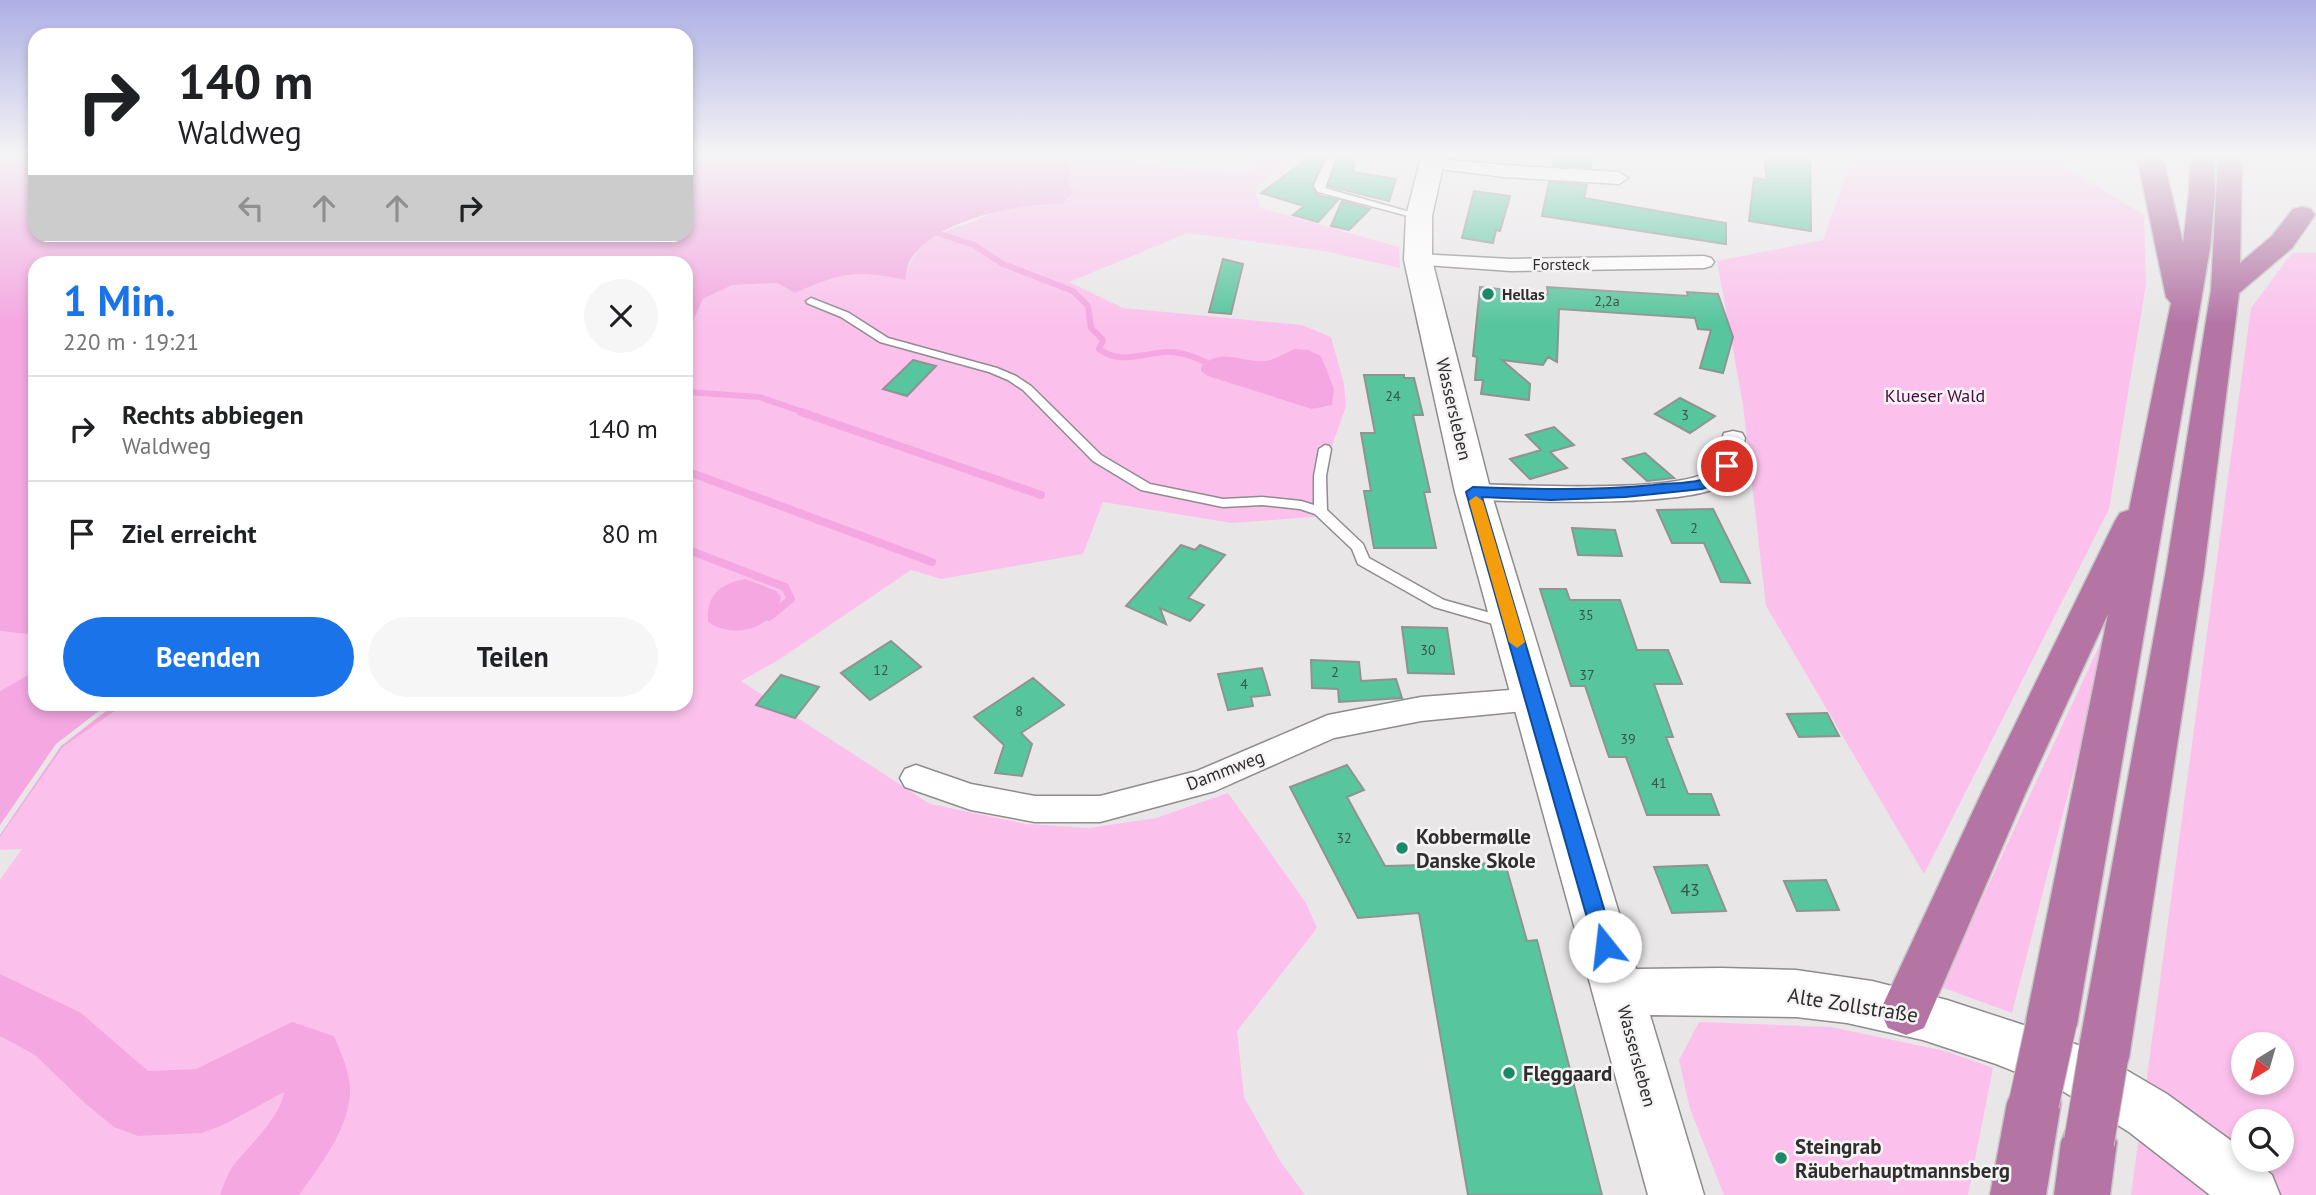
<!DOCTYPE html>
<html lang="de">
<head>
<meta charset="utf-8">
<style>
	:root { --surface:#fff; --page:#f6f6f6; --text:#202124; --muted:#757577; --line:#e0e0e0; --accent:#1a73e8 }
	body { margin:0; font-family:"PT Sans",sans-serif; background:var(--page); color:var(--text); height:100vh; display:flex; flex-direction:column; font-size:26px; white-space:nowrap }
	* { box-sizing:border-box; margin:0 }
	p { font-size:23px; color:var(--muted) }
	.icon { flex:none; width:38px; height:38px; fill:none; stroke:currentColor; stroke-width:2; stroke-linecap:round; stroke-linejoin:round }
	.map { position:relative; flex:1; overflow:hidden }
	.sheet { position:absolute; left:28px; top:256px; width:665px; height:455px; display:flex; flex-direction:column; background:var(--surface); border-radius:21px; box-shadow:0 4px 10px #0003 }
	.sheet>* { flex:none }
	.guide { position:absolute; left:28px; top:28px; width:665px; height:214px; border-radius:21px; box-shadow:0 4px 10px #0003; background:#fff; color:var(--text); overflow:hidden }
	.needle { width:46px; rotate:217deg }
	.fabs { position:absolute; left:2231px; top:1032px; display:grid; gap:14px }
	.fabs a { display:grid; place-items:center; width:63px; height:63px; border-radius:50%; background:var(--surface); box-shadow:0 4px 10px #0003; font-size:35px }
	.pin { position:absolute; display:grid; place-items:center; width:60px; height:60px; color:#fff; margin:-30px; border:4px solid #fff; border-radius:50%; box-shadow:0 2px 7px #0007 }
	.me { position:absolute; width:77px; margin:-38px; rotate:344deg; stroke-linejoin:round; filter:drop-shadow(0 0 5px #0008) }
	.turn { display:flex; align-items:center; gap:24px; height:147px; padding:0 35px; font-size:32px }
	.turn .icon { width:91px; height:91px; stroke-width:2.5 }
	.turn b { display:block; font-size:49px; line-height:60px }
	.lanes { display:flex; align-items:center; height:66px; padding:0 35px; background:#0003; justify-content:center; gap:35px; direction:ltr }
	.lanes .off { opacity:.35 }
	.round { display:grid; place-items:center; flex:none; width:74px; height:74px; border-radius:37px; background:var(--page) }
	.head { display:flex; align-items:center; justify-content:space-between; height:119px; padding:0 35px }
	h1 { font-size:42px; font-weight:700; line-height:52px; color:var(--accent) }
	.primary-button { display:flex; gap:14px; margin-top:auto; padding:14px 35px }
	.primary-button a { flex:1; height:80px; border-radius:42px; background:var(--accent); color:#fff; font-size:28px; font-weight:700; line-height:80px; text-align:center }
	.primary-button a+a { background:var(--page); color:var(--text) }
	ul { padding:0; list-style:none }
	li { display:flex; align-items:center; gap:21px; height:105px; padding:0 35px; border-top:2px solid var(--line) }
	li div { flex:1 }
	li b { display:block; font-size:26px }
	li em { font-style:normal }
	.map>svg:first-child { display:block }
	.green { fill:#fbc1ec; fill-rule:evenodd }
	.water { fill:#f4a7e1 }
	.pier { fill:#e9e6e8 }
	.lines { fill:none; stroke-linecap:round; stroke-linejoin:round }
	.stream-far1 { stroke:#f4a7e1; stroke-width:6 }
	.stream { stroke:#f4a7e1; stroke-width:8 }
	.river { fill:#f4a7e1; fill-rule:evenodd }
	.building { fill:#57c59e; stroke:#8f9391; stroke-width:2 }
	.lane-casing { stroke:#8f8b8e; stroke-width:3 }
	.street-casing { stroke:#8f8b8e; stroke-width:3 }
	.secondary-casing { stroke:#8f8b8e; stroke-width:3 }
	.highway-casing { stroke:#c5c4c5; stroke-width:3 }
	.lane { fill:#fff; fill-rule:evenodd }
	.street { fill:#fff; fill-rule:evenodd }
	.secondary { fill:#fff; fill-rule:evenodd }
	.highway { fill:#b475a5; fill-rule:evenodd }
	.highway-bridge-casing { stroke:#c5c4c5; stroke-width:52; stroke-linecap:butt }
	.highway-bridge { stroke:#b475a5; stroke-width:50 }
	.route { fill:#1a73e8; stroke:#114b97; stroke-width:2 }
	.slow { fill:#f59e0b }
	.poi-dot { fill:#1c8a68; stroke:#f6f3f5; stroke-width:2.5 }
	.labels { text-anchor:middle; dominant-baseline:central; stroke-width:5; stroke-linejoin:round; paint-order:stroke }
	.number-label { font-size:14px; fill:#39544b }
	.far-street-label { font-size:16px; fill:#2f2e2f; stroke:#f6f3f5 }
	.far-poi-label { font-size:16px; font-weight:bold; fill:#2f2e2f; stroke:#f6f3f5; text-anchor:start }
	.park-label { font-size:18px; fill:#4a0640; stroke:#f6f3f5 }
	.street-label { font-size:18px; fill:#2f2e2f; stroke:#f6f3f5 }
	.near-number-label { font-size:18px; fill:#39544b }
	.near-poi-label { font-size:21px; font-weight:bold; fill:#2f2e2f; stroke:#f6f3f5; text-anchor:start }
	.near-street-label { font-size:21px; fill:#2f2e2f; stroke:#f6f3f5 }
</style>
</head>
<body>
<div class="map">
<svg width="2316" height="1195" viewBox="0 0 2316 1195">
	<rect width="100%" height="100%" fill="#e9e6e8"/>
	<path class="green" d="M1055,157H1118L1160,167L1246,173L1253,169L1248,161L1252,157H1295L1255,188L1260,208L1399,247L1400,268L1325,251L1188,233L1069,282L1123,308L1302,325L1331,337L1344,384L1346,406L1331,449L1327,477L1326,516L1232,523L1103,502L1083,554L941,579L911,570L777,661L741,681L930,804L1026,824L1089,828L1156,818L1228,793L1306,903L1317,928L1237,1031L1244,1097L1280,1161L1305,1195H0V880L22,849L0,850V837L63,747L125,704H686V354L694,319L703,299L731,285L777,283L795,293C840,272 856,268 905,280C919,222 957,236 994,211C1016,197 1035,174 1055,157Z
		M1856,157H2064L2071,171L2144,215L2146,284L2109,509L1924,874L1766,606L1743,405L1717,261L1823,240L1852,159Z
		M2292,253H2316V1195H2131L2251,308ZM2244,1045H2282V1083H2244ZM2244,1122H2282V1160H2244Z
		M2114,614L2012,1013L1941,987Z
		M0,631L35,635V671L0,691Z
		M1699,1022L1831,1027L1945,1051L1993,1068L1968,1195H1724L1690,1109L1679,1060Z"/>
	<path class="water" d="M0,157H35V234H686V157H1072L1068,179L1073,192L1062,204C1019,203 935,220 911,259C907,264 907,274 905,280C857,269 839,273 795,293L777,283L732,285L703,299L694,319L686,354V262H35V635L0,631Z
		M1296,349L1308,350L1321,356L1334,389L1332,405L1312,409L1208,376L1201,371V367C1221,346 1242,363 1265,361C1276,360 1285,352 1296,349Z
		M745,579L776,591L781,597C773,630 733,639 708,622C706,595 720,584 745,579Z
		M35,671V704H125L63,747L0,837V691Z"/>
	<path class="pier" d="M108,704H115L61,746L0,835V825L56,744Z"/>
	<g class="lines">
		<path class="stream-far1" d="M937,233L974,245L1003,264L1073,291L1088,306L1091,328L1103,340L1099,349C1122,366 1143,352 1169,352C1182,352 1194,357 1206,362
			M686,392L759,397L806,413"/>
		<path class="stream" d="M801,412L1041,495
			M686,471L932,562
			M686,549L785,587L791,599L769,617"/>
		<path class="river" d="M0,974L81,1013L148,1071L196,1069L292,1022L334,1036C341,1053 349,1070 350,1088C351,1126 320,1166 299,1195H220C223,1187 226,1177 231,1169C246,1148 281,1118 284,1092L225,1124L202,1133L138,1136L114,1127L86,1104L35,1055L0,1036Z"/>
	</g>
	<path class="building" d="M1310,157H1324L1312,187L1317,195L1338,200L1318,222L1293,215L1304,206L1261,193Z
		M1338,157H1355L1353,172L1396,179L1389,201L1328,186Z
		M1555,157H1592L1590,168L1553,165Z
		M1764,157H1810L1811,231L1749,221L1754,178L1767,180Z
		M1549,182L1587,185L1584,198L1726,223V244L1542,216Z
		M1474,191L1510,196L1500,231L1496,230L1493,243L1462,238Z
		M1342,201L1370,209L1349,230L1331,226Z
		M1223,259L1243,264L1231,314L1209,312Z
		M1480,287L1548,294L1547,287L1688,296L1687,292L1718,294L1733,337L1723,373L1700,368L1711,330L1698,329L1695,318L1559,309L1557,362L1548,357L1543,365L1502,360L1530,384L1529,400L1481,394L1483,380H1475L1477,357L1473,356Z
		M913,360L936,366L907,396L883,389Z
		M1364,375H1404V378H1414L1423,415H1413L1430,492H1424L1436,548H1374L1364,491H1371L1361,433H1375Z
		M1680,398L1715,416L1690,433L1655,414Z
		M1554,427L1574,445L1550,452L1567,468L1530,479L1510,459L1541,450L1526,435Z
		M1645,453L1674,478L1647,481L1623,459Z
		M1713,509L1750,583L1721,582L1704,543H1672L1657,510Z
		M1572,528L1615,530L1622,556L1578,555Z
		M1181,545L1195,550L1200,545L1225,555L1188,598L1204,605L1190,621L1160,608L1166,624L1126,606Z
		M1540,589H1566L1570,600H1620L1637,650H1668L1682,684H1654L1673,737H1666L1688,794H1711L1719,815H1647L1626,757H1609L1585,686H1571Z
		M1402,627L1447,628L1454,674L1408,673Z
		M891,641L921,667L870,700L841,673Z
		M1311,660L1359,662L1361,681L1396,679L1402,698L1339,702L1338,689L1312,688Z
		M1262,668L1270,695L1251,697L1253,706L1228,710L1218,674Z
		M781,675L819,687L795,718L756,705Z
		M1033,678L1064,705L1021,733L1032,744L1022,776L995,773L1004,745L974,717Z
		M1827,713L1839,736L1799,737L1787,714Z
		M1347,765L1364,790L1347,797L1385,866L1505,863L1527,941L1537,940L1602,1195H1468L1419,913L1358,918L1290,787Z
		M1707,865L1726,911L1672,913L1654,867Z
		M1826,880L1839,910L1797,911L1784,881Z"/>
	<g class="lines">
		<g class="lane-casing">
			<path id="lane" d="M1327,157H1336L1325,188L1424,216L1419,219L1318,192L1314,186Z
				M811,298L849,313L888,338L997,368L1016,376L1031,386L1101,455L1150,484L1223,499L1262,497L1301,501L1314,505V476L1319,449L1325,445L1329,446L1331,449L1326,476L1327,510L1363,544L1369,558L1444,600L1512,619L1514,623L1507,628L1434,607L1358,564L1352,549L1315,514L1300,509L1262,505L1223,507L1141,490L1093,461L1023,390L1008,380L989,372L880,342L841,317L807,303L806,301Z"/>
		</g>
		<g class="street-casing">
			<path id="street" d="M1430,158L1504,165L1619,172L1628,178L1619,184L1504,177L1424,167L1421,163Z
				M1418,254L1511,259L1704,256L1711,258L1714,262L1711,266L1704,268L1511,271L1411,264L1408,260L1411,256Z
				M1733,431L1742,433L1745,438C1742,453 1740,472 1728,482C1697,509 1519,501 1473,500L1464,498L1460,492L1464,486L1473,484C1515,485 1686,494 1712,469L1724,433Z
				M1534,688L1545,691L1549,699L1545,707L1534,710L1421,721L1334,738L1215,791L1100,822H1035L971,810L905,787L900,778L905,769L916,765L971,784L1035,796H1100L1197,771L1328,715L1421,697Z"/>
		</g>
		<g class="secondary-casing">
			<path id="secondary" d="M1421,157H1445L1432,216V260L1491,492L1636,969L1721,968L1796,970L1872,981L1947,1000L2051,1034L2099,1054L2167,1094L2244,1150V1160H2255L2272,1175L2280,1195H2210L2129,1132L2061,1090L1996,1064L1923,1040L1847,1023L1796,1017L1650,1015L1704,1195H1648L1455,492L1404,260L1406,216Z"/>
		</g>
		<g class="highway-casing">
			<path id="highway" d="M2142,157H2159L2164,162L2183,243L2189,193L2190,157H2214L2215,193L2210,248L2077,1025L2069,1042L2051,1049L2033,1042L2025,1025L2108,614L2026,792L1924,1028L1906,1035L1888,1028L1880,1011L1982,792L2115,521L2120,513L2129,510L2171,303L2166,297L2138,162Z
				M2218,157H2242L2240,263L2272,236L2293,209L2302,207L2311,209L2315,215L2292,248L2239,293L2204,570L2129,1058L2122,1076L2103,1083L2084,1076L2077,1058L2166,570L2211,290Z
				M2034,1077L2053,1084L2061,1103L2046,1195H1990L2007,1103L2015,1084Z
				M2089,1114L2109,1122L2117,1142L2110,1195H2054L2061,1142L2069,1122Z"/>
		</g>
		<use href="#lane" class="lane"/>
		<use href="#street" class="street"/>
		<use href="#secondary" class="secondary"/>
		<use href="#highway" class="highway"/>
		<g class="highway-bridge-casing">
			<path id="highway-bridge" d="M2034,1103L2051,1025
				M2089,1142L2103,1058"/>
		</g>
		<use href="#highway-bridge" class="highway-bridge"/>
	</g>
	<linearGradient id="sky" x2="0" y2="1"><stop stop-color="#adafe5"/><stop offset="0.48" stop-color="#f5f4f5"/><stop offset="1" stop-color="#f5f4f5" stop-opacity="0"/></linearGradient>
	<rect width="2316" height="324" fill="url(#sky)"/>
	<path class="route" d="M1727,461L1734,466L1722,482L1702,489L1625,497L1551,500L1482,497L1615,946L1612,953L1605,955L1598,953L1595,946L1466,492L1473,487C1533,489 1593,491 1653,485C1668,483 1686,484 1701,480C1714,476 1716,464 1727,461Z"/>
	<path class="slow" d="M1476,496L1483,501L1525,642L1517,648L1509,642L1469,501Z"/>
	<g class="poi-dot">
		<circle cx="1488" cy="294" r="7"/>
		<circle cx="1402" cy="848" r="7"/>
		<circle cx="1509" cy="1073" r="7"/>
		<circle cx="1781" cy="1158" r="7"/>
	</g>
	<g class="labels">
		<g class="number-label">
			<text x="1607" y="301">2,2a</text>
			<text x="1393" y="396">24</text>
			<text x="1685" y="415">3</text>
			<text x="1694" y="528">2</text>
			<text x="1586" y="615">35</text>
			<text x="1428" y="650">30</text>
			<text x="881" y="670">12</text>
			<text x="1335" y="672">2</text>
			<text x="1587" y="675">37</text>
			<text x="1244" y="684">4</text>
			<text x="1019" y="711">8</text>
			<text x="1628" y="739">39</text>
			<text x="1659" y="783">41</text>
			<text x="1344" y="838">32</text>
		</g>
		<g class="far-street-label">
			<text x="1561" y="264">Forsteck</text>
		</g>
		<g class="far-poi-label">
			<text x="1502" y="294">Hellas</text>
		</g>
		<g class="park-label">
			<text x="1935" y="395">Klueser Wald</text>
		</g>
		<g class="street-label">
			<text transform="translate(1454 409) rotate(77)">Wassersleben</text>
			<text transform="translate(1225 770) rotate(-21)">Dammweg</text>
			<text transform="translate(1637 1056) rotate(75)">Wassersleben</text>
		</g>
		<g class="near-number-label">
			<text x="1690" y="889">43</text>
		</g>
		<g class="near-poi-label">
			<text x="1416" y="836">Kobbermølle<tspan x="1416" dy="24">Danske Skole</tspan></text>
			<text x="1523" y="1073">Fleggaard</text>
			<text x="1795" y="1146">Steingrab<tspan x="1795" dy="24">Räuberhauptmannsberg</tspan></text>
		</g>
		<g class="near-street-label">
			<text transform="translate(1853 1005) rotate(9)">Alte Zollstraße</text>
		</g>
	</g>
</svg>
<div class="fabs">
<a><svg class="needle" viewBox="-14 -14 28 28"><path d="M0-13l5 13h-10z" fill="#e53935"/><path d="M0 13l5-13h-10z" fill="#757577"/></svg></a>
<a><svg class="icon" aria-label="search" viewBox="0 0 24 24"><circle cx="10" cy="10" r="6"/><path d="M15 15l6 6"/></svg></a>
</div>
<div class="pin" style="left:1727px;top:466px;background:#d93025"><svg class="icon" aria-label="arrive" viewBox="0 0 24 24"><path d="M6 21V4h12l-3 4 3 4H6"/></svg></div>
<svg class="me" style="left:1605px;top:946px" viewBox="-20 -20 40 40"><circle r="19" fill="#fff"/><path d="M0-13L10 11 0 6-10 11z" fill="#1a73e8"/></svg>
<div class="guide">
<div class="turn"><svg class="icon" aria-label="right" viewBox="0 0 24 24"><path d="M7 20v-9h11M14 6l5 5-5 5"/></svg><div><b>140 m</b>Waldweg</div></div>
<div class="lanes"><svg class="icon off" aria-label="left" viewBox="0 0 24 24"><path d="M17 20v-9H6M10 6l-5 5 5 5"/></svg><svg class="icon off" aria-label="ahead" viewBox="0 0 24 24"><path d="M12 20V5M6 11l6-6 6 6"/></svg><svg class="icon off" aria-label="ahead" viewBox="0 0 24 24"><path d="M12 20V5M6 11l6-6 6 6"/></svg><svg class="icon" aria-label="right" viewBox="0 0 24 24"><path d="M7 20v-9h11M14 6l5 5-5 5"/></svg></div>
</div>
<section class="sheet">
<div class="head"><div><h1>1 Min.</h1><p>220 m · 19:21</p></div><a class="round"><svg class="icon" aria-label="close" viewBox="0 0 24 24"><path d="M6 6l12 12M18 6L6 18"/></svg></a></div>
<ul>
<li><svg class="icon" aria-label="right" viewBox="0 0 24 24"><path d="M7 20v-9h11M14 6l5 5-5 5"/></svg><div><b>Rechts abbiegen</b><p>Waldweg</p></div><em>140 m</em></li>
<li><svg class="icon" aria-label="arrive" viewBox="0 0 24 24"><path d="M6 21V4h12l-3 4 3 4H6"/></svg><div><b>Ziel erreicht</b></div><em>80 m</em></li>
</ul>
<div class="primary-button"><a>Beenden</a><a>Teilen</a></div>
</section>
</div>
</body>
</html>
